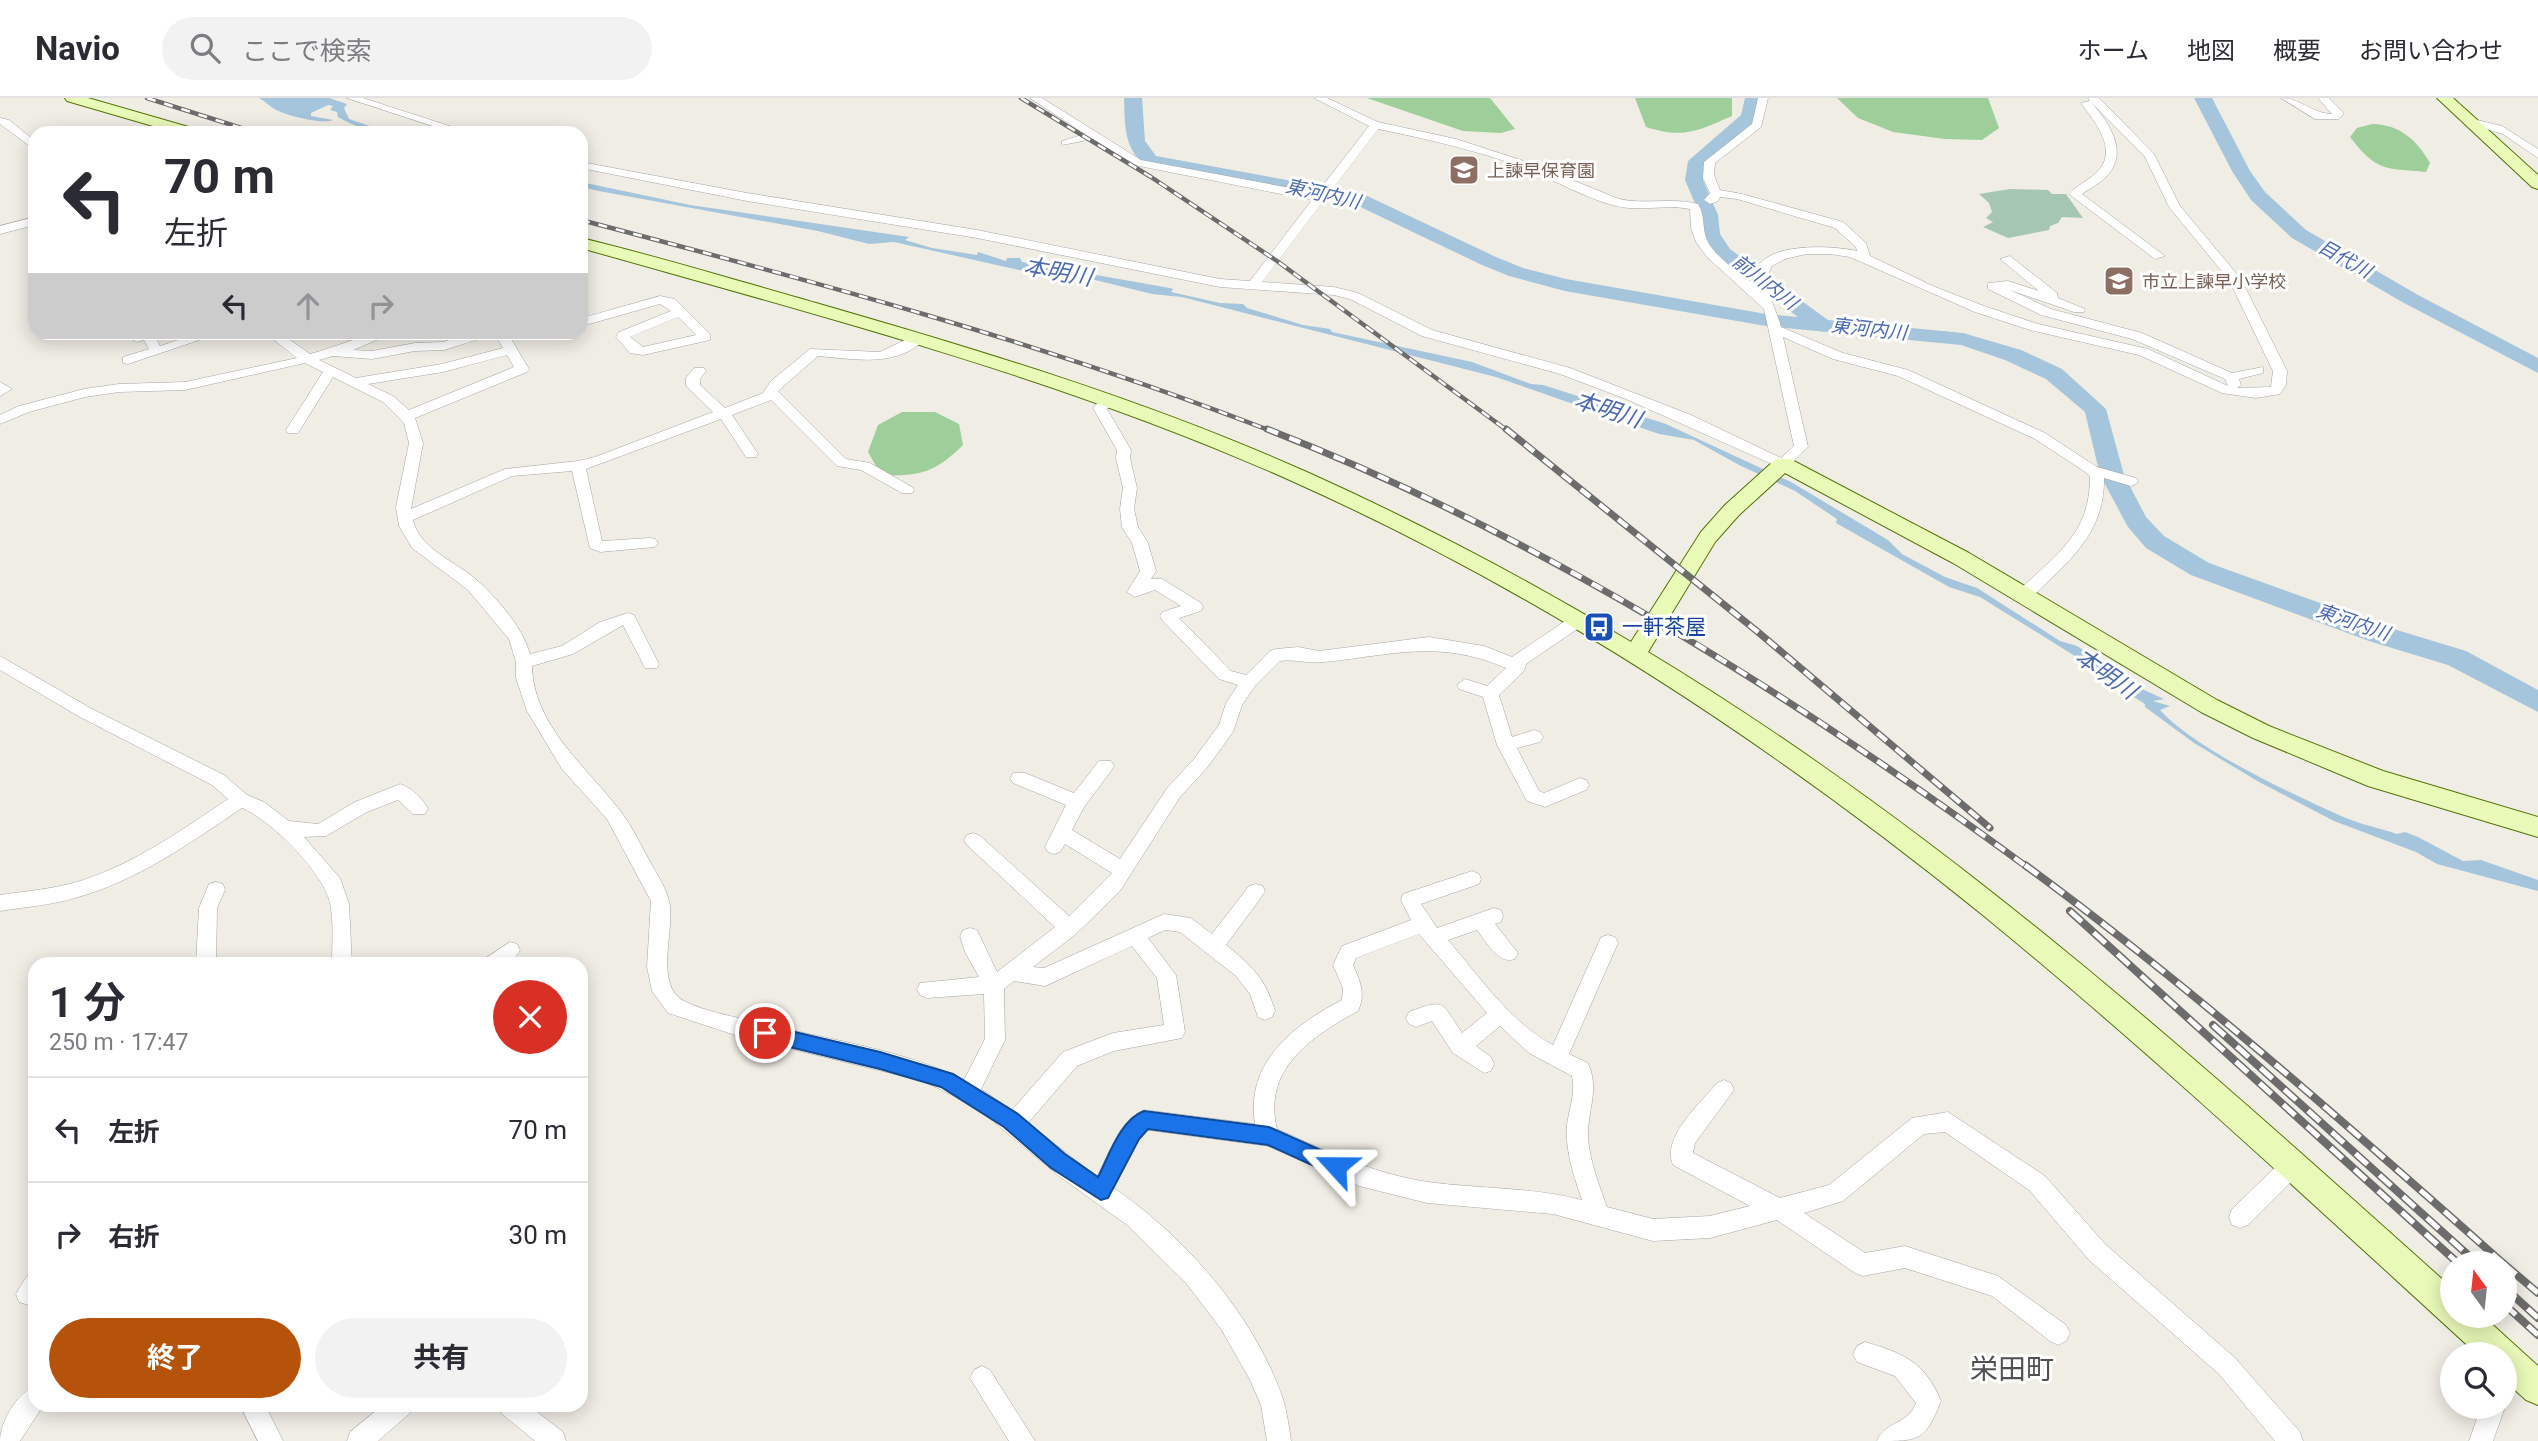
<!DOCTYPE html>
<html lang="ja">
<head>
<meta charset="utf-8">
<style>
	:root { --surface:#fff; --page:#f2f2f3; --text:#2b2b33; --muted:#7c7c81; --line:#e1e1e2; --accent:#b45309 }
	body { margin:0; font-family:Roboto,"Noto Sans JP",sans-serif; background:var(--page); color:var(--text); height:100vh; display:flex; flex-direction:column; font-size:26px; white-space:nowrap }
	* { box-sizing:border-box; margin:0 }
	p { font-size:23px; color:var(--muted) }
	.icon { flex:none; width:38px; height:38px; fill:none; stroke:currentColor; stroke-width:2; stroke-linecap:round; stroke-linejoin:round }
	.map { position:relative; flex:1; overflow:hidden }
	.drawer { position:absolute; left:28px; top:859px; width:560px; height:455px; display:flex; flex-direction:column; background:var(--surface); border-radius:21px; box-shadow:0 4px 18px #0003 }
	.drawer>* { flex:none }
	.banner { position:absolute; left:28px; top:28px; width:560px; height:214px; border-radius:21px; box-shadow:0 4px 18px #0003; background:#fff; color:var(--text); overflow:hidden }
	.needle { width:46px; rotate:345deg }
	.buttons { position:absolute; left:2440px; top:1153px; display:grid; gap:14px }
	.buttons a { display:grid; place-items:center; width:77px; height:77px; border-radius:50%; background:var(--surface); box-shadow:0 4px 18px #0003; font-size:35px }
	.pin { position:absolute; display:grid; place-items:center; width:60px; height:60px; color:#fff; margin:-30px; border:4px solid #fff; border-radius:50%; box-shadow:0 2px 7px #0007 }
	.me { position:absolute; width:77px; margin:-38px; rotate:294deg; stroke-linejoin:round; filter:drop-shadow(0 0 5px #0008) }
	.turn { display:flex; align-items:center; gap:24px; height:147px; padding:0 21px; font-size:32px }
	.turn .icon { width:91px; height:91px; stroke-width:2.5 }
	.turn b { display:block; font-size:49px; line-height:60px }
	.lanes { display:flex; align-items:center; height:66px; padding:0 21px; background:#0003; justify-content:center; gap:35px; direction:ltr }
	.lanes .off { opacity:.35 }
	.round { display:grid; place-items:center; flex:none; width:74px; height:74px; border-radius:37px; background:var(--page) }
	.head { display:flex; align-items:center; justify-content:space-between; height:119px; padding:0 21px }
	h1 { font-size:42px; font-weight:700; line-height:52px }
	.button { display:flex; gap:14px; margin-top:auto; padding:14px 21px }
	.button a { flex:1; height:80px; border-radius:42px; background:var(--accent); color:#fff; font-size:28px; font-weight:700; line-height:80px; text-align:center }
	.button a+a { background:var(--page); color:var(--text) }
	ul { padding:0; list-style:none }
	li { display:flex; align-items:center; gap:21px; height:105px; padding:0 21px; border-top:2px solid var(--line) }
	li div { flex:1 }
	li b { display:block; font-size:26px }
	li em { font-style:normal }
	header { display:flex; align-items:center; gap:42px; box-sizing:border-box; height:98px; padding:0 35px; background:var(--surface); border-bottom:2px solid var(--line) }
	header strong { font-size:33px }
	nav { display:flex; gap:38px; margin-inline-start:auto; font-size:24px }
	.search { width:490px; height:63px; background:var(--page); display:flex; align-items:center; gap:18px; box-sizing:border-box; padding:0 24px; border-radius:38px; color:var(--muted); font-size:26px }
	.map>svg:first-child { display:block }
	.forest { fill:#9ece99 }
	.cemetery { fill:#a5c7b1 }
	.water { fill:#a5c5dc }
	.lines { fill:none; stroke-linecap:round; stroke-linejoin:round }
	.river { fill:#a5c5dc; fill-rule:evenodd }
	.street-casing { stroke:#a5a5a5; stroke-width:1 }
	.secondary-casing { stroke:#537406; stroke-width:2 }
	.street { fill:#fff; fill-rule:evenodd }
	.secondary { fill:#e9f9b8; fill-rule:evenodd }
	.rail-far2-casing { stroke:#6c6c6c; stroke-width:4.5 }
	.rail-far1-casing { stroke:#6c6c6c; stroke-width:7 }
	.rail-casing { stroke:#6c6c6c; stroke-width:8 }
	.rail-far2 { stroke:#fff; stroke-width:2.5; stroke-dasharray:9; stroke-linecap:butt }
	.rail-far1 { stroke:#fff; stroke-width:4.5; stroke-dasharray:12; stroke-linecap:butt }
	.rail { stroke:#fff; stroke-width:5; stroke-dasharray:16; stroke-linecap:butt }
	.route { fill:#1a73e8; stroke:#114b97; stroke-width:2 }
	.labels { text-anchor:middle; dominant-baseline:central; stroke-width:6; stroke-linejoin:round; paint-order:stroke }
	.far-education-label { font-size:18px; fill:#785e54; stroke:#fff; text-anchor:start }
	.far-water-label { font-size:19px; font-style:italic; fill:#4b69ad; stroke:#fff }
	.transit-label { font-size:21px; fill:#164399; stroke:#fff; text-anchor:start }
	.water-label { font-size:23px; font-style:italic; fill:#4b69ad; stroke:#fff }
	.near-quarter-label { font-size:28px; fill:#515151; stroke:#fff }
</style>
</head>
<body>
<header>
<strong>Navio</strong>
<div class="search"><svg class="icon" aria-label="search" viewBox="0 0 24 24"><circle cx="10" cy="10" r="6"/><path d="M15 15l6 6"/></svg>ここで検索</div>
<nav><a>ホーム</a><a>地図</a><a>概要</a><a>お問い合わせ</a></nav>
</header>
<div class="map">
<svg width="2538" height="1343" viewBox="0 0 2538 1343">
	<rect width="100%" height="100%" fill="#efede4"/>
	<path class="forest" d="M1367,0H1490L1515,31L1501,35L1463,33Z
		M1635,0H1732V18C1698,33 1683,41 1646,29Z
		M1837,0H1988L1999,30L1982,42L1945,41L1893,34L1858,20Z
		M2372,26C2399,26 2417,42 2430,65L2426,74C2385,70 2377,74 2350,39L2357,30Z
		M902,314H935L959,326L963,347C936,374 919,379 881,377L868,354L878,327Z"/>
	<path class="cemetery" d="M2010,91L2048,92L2052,96H2066L2083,120L2062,119L2058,125L2050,128L2049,132L2008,140L1983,129L1993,124L1986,120L1992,114L1989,105L1979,96Z"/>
	<path class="water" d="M259,0H329L347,6L344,10L349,21L390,35C373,35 353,28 338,19L337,14L330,12L333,8L328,7L311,15V18L333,22C324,27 282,17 273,10C268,7 265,3 259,0Z
		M581,84L690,107L909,139L905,142L932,150L977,157L978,154L1006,163L1007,160H1020L1022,164L1170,190L1173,191L1171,194L1220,205L1243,206L1247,210L1303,227L1330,231L1332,234L1472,264L1531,286L1543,287L1666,326L1791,384L1888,442L1902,456L1945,479L1977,490L2060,543L2077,548L2142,591L2164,601L2153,603L2170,608L2160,612C2195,651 2292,696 2341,718C2359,726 2379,730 2397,736L2405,734L2418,739L2463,763L2481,762L2538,782V793L2437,766L2416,754L2334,723L2259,684L2194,645L2145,609V606L2099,577V573L1980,499L1949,489L1836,425L1837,421L1795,393L1739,367L1694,342L1659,336L1496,279L1182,199L1152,196L1079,178L1019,172L894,144L869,146L818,133L599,93L581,89Z"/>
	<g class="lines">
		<path class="river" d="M1124,0H1142L1145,43L1156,58L1363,96L1496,159L1523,170L1566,181L1766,216L1798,219L1716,159L1700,136V117L1685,82L1688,63L1741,17L1745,0H1763L1755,23L1703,69V82L1718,117L1720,136L1730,151L1828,222L1963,235L2021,252L2062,271L2106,311L2124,377L2146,419L2164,438L2209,465L2387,529L2466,553L2538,592V614L2448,567L2369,543L2191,477L2146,450L2128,429L2100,377L2085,314L2046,281L2005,262L1961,247L1766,228L1565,193L1509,178L1482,167L1350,104L1201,79L1144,66C1123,49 1125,24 1124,0Z
			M2194,0H2212L2250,73L2265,94L2306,132L2418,197L2538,260V275L2404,205L2292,140L2251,102L2232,73Z"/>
		<g class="street-casing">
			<path id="street" d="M347,0H363L471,35H454Z
				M1030,0H1042L1141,62L1317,95L1369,28L1314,0H1327L1378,24L1456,41L1530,65L1619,101C1646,107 1672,99 1698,106C1706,118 1701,131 1708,144C1718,162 1740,174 1755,187C1747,142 1831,147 1857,153L1856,149L1835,130L1737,101L1720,99L1718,103L1710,106L1704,102L1710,95L1703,80L1704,64L1752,26L1758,0H1768L1761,29L1715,65L1714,77L1720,92L1742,96L1843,124L1866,145L1870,158L1935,189L1984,208L2038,226L2148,251L2228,288L2225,281L2132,241L2041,217L1988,191V185L2008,183L2039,193L2000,161L2010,158L2057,195L2058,200L2085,211L2084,214H2074L2010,192L2051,211L2142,235L2232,275L2263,269V275L2239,281L2241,287L2237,290L2271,289L2273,273L2229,182L2169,109L2145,59L2091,4C2109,25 2130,54 2106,79C2099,86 2090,90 2082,96L2165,158L2155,161L2069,96C2077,87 2088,83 2096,75C2120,53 2095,24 2081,5L2090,3L2088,0H2099L2154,56L2180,108L2241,181L2287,273L2286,287L2280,296L2256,300L2222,295L2139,257L2030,232L1975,214L1850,159L1830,156H1806L1785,161L1772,168C1760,188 1776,208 1781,229L1843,255L1908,272L2045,335L2097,369L2136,380L2138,383L2136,386L2131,388L2104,380C2105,437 2067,464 2030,501H2018L2016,497L2018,493C2057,456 2090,436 2090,379L2087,375L2035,341L1898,278L1833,261L1783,239L1808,349L1788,369L1783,371L1626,301L1560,276L1422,238L1350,201L1334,197L1220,189L977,140L747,103L581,70V64L747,95L977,132L1220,181L1250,183L1312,102L1134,67L1093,41L1062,47V43L1085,36ZM1378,31C1427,41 1475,52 1522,69C1553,81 1584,100 1616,108C1641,114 1665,106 1690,111L1691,130L1696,144L1707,159L1764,211L1794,348L1781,360L1691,317L1570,270L1432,232L1358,195L1334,189L1262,184Z
				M2281,0C2300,0 2313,16 2332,16L2318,0H2329L2344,15L2339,21H2315Z
				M0,20L9,22L35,43V52L0,26Z
				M2469,20L2502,28L2538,51V60L2503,36L2465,25V21Z
				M35,119V127L0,136V128Z
				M660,198L675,201L710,236V242L643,257L630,255L616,239L619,234L671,213L660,206L589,226L581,224V216L589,218ZM678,219L696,237L643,249L630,239Z
				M142,234H153L160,248L202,234H223L128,266L123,265V259L149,251L144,242L137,244L130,240Z
				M264,234H279L310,256C338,249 365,234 395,234L353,252L372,253L415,245L443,244L475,234H507L529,271L527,274L415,320L423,345L411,411L505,371L578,363L595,359L713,314L686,288V280L694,270H704L706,273L700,281V287L725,310L763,295L771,283L810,251L880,254L913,238L918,237L925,241C897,270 854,261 818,258L778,293L846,361L870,365L912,389L914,392L912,395H902L861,372L837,368L771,302L732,317L758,356L756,359H746L721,321L586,371L602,443L650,440L655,441L658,445L655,449L600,454L590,450L572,373L512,378L413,422C420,453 459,464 480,485C500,504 522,529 530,556L562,548L600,524L628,515L634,517L659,566L657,570H645L623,527L573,556L532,568C533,626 585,668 618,710C632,727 642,750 653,769C659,779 666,791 669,803C676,830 653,887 684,903C706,914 736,919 760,925C825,941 905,952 964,982L985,941L984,896L927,900L920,897L917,891L920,885L979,879L965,854L960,838L963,832L970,830L977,832L997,874L1055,829L967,747L964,742L967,737L973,735L979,737L1069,818L1112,775L1065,746L1060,754L1054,756L1048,754L1045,749L1066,707L1013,685L1010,680L1013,675H1025L1074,695L1099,663H1111L1114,668L1111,673L1084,709L1072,732L1120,761L1168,689L1194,661L1219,627L1226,605L1238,587L1219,581L1162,522L1160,518L1162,514L1181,508L1155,492L1135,499L1127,494L1140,473L1132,445L1122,429L1120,411L1123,390L1116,360L1117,352L1093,310L1104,298H1114L1116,301L1107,311L1131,352L1130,360L1137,390L1134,411L1138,429L1148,445L1156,473L1151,481H1162L1201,505L1203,509L1201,513L1179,520L1231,573L1246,577L1270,553L1276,551L1298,549L1319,553L1429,539L1484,548L1512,559L1571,519H1583L1585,523L1583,527L1526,566L1524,573L1499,597L1512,639L1534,632L1540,634L1543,639L1540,644L1517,650L1539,693L1544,695L1580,680L1586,682L1589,687L1586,692L1545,709L1527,703L1497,647L1483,599L1459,591L1457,587L1465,581L1487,588L1506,570C1439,541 1393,557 1324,564C1310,566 1295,561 1280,563L1255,588L1242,607L1233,634L1206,671L1180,699L1120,793L1076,836L1033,869L1044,870L1164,816L1191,820L1212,836L1249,788L1256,786L1263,788L1265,794L1226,847C1252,868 1265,880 1275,913L1272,919L1265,922L1258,919L1250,896L1236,878L1180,834L1165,832L1148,840L1176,877L1185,934L1182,940L1114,953L1077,968L1028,1025L1097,1079C1108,1058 1120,1021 1144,1012L1255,1026C1245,965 1293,927 1342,902L1343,890L1333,867L1342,848L1411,822L1401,802L1403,796L1472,773L1479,776L1481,781L1479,786L1421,806L1437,830L1494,810L1501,812L1503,818L1501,824L1495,826L1518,855L1515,861C1498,867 1487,844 1477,832L1448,842C1477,876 1513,927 1553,947L1601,839L1608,837L1615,839L1618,845L1569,956L1588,965C1600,992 1587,1013 1588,1040C1590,1064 1599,1087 1607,1109L1653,1121L1710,1118L1750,1108L1673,1067C1661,1039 1701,1005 1717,985L1724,982L1731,985L1734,992L1695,1045L1693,1055L1780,1100L1829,1087L1912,1020L1948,1014L2045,1078L2105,1146L2235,1260L2300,1334L2303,1343H2275L2219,1276L2089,1162L2029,1092L1945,1034L1924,1036L1843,1103L1804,1115L1865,1155L1905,1148L1998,1178L2066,1227L2070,1235L2066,1243L2058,1247L2050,1243L1992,1198L1905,1170L1863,1178L1855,1175L1777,1122L1710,1140L1653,1143L1553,1116L1427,1105L1359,1088L1268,1048L1148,1032L1139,1042L1114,1090C1186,1140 1254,1217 1283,1301C1287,1314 1289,1329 1291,1343H1267L1261,1307L1249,1280L1221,1231L1186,1185L1127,1127L1059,1078L988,1019L954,998L923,983L738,938L668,915L652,893L647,869L651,803L607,721L562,671L527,613L516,580V564L509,541L468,492L412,450L399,428L396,409L409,345L404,325L383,304L333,279L298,335H288L286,332L323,274L305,265L185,292L119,294L85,299L29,314L0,326V317L19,308L84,291L119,286L185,284L297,260ZM495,236L503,250L442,266L356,280L319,262L333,258L372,261L415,253L444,252ZM507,257L514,269L409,312L393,298L368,286L443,274ZM1419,836L1487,915L1462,935C1441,904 1446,900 1409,914L1406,920L1409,926L1416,929L1432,923L1453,955L1484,975L1491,973L1494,966L1491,959L1476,948L1500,928L1529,955L1572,978C1576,996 1569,1010 1567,1027C1565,1053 1574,1078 1582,1102C1532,1089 1480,1091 1428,1084C1374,1076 1326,1053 1277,1031C1262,971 1312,938 1358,913C1366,896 1360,883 1353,867L1356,860ZM1132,848L1157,880L1164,927L1113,935L1063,954L1012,1012L981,991L1005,942L1004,891L1014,883L1045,888Z
				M0,284L12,291L0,298Z
				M0,558L92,611L224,677L247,697L264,704L289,723L318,726L355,704L400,686C411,689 423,701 428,711L425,716H413L398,702L367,714L326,738L304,739L340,780L349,806L352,866H332C332,847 334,824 330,805C324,775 271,722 242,710C190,745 137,783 75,800C51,807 25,809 0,813V797C27,793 54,791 80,783C134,766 182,732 228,701L212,687L80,619L0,572Z
				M216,784L223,786L225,792L217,810L216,866H196L199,810L209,786Z
				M510,844L517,846L520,852C512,868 499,866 483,866L486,860Z
				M2293,1057L2301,1060L2304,1067L2301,1074L2248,1127L2240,1130L2232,1127L2229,1119L2232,1111L2285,1060Z
				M35,1175V1209L19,1204L16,1196L27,1178Z
				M1865,1244C1903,1255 1925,1264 1941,1303C1925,1343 1920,1343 1877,1343C1885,1323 1908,1327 1916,1305L1895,1278L1857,1264L1853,1256L1857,1248Z
				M982,1268L990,1272L1035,1343H1009L970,1280L974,1272Z
				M35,1288V1307L43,1308L20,1343H0C0,1324 17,1295 35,1288Z
				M240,1307H265L283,1343H258Z
				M383,1307H414L410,1315L378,1343H347L350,1334Z
				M497,1307H528L563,1334L566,1343H535L501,1315Z
				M2504,1307L2505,1309L2493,1343H2469L2481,1309Z"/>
		</g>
		<g class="secondary-casing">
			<path id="secondary" d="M65,0H88L199,32L202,35H177L67,3Z
				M2437,0H2453L2538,77V91L2532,89Z
				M581,140C660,159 738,183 816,205C983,253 1151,304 1309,375C1420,425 1527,481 1631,544L1701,434L1725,407L1776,361H1790L1969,455L2217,602L2269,628L2383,673L2538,719V739L2368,688L2253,640L2201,614L1953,465L1785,375L1739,417L1715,444L1648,554C1942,731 2198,962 2452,1190V1218H2483L2538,1268V1307L2526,1302L2504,1282V1256H2477C2316,1109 2154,957 1984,818C1773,647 1542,495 1294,384C1065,281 821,218 581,150Z"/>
		</g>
		<use href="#street" class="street"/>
		<use href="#secondary" class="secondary"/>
		<g class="rail-far2-casing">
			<path id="rail-far2" d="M147,0L257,35
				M1021,0L1151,79L1277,163L1508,333
				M581,122C813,183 1047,246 1271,333"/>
		</g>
		<g class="rail-far1-casing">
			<path id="rail-far1" d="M1267,331C1536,435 1796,599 2027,769
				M1506,331L1758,534L1990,730"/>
		</g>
		<g class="rail-casing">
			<path id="rail" d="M2025,767C2193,890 2348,1028 2504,1166
				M2070,813L2459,1166
				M2213,927L2478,1166
				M2504,1166L2538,1195
				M2504,1189L2538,1220
				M2504,1206L2538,1237"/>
		</g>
		<use href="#rail-far2" class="rail-far2"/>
		<use href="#rail-far1" class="rail-far1"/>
		<use href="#rail" class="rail"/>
	</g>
	<path class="route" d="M765,927L880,954L953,976L1018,1016L1065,1056L1098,1079C1109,1058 1120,1022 1144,1013L1269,1029L1343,1062L1346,1068L1343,1075L1336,1078L1268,1047L1148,1031L1139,1041L1108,1100L1101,1102L1051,1070L1004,1029L941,989L880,971L765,943L759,941L756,935L759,929Z"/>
	<defs>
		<g id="school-square" transform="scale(1.575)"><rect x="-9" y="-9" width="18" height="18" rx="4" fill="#8d6e63" stroke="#fff"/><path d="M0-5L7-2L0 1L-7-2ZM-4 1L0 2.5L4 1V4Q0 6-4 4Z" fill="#fff"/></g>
		<g id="bus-square" transform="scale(1.575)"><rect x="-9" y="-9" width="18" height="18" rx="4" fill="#1a4fb4" stroke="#fff"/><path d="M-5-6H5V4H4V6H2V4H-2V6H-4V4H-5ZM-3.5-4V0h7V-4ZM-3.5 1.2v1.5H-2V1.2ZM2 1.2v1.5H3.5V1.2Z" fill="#fff"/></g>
	</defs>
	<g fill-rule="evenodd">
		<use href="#school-square" x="1464" y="72"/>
		<use href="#school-square" x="2119" y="183"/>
		<use href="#bus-square" x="1599" y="529"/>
	</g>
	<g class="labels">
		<g class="far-education-label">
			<text x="1487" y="72">上諫早保育園</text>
			<text x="2142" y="183">市立上諫早小学校</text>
		</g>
		<g class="far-water-label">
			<text transform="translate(1323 96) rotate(13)">東河内川</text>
			<text transform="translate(2345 161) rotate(29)">目代川</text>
			<text transform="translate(1765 184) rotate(38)">前川内川</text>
			<text transform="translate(1869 231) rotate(6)">東河内川</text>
			<text transform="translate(2353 524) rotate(19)">東河内川</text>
		</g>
		<g class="transit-label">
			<text x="1622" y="529">一軒茶屋</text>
		</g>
		<g class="water-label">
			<text transform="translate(1058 174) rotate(10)">本明川</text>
			<text transform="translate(1608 312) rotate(18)">本明川</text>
			<text transform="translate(2106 576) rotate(35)">本明川</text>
		</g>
		<g class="near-quarter-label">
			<text x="2012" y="1271">栄田町</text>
		</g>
	</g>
</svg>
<div class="buttons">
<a><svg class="needle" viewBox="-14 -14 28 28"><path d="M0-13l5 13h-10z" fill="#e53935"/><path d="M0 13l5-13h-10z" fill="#7c7c81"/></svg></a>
<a><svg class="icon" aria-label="search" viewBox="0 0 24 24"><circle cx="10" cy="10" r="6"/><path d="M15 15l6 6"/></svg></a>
</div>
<div class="pin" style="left:765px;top:935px;background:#d93025"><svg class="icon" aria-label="arrive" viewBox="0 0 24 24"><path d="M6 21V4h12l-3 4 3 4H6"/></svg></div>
<svg class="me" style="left:1336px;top:1068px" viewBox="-20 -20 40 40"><path d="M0-17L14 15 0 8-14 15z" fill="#1a73e8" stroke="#fff" stroke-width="4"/></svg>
<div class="banner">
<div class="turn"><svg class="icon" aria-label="left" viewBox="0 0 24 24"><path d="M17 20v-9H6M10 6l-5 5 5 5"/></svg><div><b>70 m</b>左折</div></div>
<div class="lanes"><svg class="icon" aria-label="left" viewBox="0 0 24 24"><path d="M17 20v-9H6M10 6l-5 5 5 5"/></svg><svg class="icon off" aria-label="ahead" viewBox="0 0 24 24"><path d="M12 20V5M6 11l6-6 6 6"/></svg><svg class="icon off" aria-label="right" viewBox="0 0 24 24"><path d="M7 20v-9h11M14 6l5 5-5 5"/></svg></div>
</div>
<section class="drawer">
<div class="head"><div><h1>1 分</h1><p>250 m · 17:47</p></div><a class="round" style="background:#d93025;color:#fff"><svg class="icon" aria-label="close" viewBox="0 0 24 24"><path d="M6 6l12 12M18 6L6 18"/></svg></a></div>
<ul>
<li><svg class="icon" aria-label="left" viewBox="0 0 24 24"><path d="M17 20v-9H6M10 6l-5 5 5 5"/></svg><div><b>左折</b></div><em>70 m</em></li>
<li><svg class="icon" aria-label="right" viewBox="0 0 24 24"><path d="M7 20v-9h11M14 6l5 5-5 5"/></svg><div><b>右折</b></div><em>30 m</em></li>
</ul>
<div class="button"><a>終了</a><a>共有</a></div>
</section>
</div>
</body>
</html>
